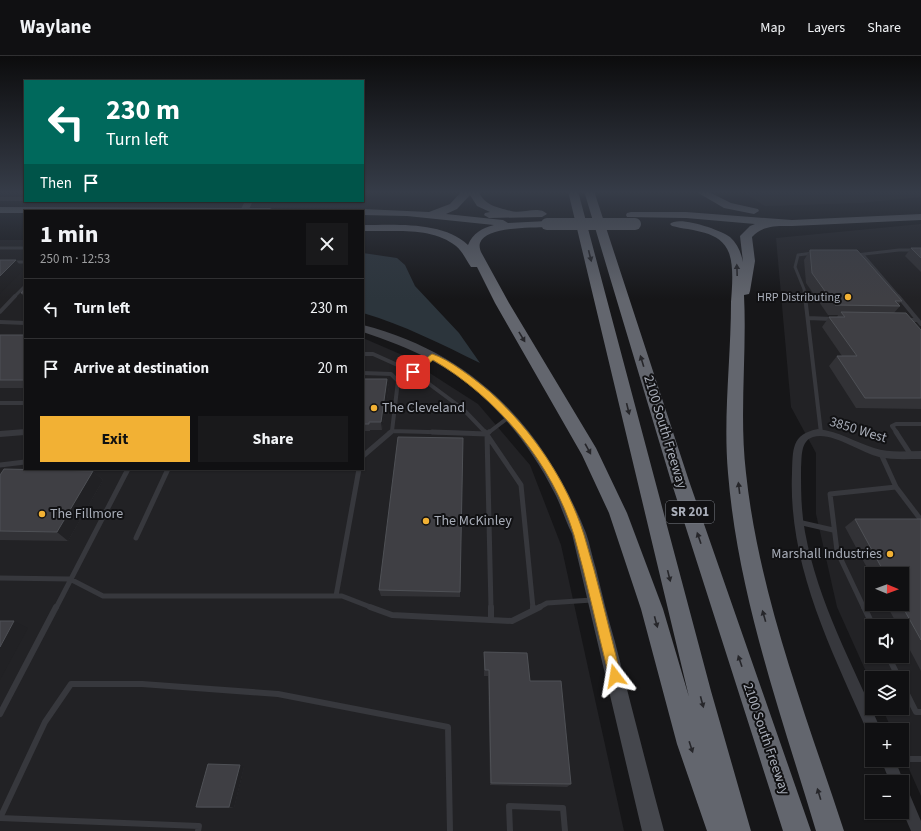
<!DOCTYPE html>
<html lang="en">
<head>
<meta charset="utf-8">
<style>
	:root { --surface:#101012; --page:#19191b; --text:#f1f3f6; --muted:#9c9d9f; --line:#303032; --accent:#f2b134 }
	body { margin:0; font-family:"Source Sans 3",sans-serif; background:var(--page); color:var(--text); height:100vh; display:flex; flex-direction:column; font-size:15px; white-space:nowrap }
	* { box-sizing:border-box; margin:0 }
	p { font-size:13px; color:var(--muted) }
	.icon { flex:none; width:22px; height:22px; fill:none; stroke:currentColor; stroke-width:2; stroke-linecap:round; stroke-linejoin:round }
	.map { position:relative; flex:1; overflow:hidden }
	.details { position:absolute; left:24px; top:154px; width:340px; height:260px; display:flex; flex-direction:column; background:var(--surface); border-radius:0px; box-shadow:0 1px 3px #0004,0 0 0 1px var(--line) }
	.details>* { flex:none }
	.hud { position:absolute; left:24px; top:24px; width:340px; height:122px; border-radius:0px; box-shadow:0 1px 3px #0004,0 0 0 1px var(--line); background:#00695c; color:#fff; overflow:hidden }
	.needle { width:26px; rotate:91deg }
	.fabs { position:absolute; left:865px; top:511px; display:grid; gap:8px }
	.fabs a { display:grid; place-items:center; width:44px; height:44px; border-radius:0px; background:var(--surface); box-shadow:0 1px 3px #0004,0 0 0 1px var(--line); font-size:20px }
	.pin { position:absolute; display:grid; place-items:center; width:34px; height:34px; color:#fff; margin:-17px; border-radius:8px; box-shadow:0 2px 6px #0006 }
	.me { position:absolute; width:44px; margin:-22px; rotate:346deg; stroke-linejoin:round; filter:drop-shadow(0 0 3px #0008) }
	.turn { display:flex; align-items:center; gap:14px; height:84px; padding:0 16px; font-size:18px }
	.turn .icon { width:52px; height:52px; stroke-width:2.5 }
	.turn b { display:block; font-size:28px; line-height:34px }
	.then { display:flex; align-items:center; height:38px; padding:0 16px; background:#0003; gap:8px; font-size:15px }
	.round { display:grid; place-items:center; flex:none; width:42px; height:42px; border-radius:0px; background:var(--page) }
	.head { display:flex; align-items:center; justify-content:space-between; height:68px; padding:0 16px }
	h1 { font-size:24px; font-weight:700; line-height:30px }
	.primary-button { display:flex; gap:8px; margin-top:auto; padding:8px 16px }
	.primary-button a { flex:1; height:46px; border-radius:0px; background:var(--accent); color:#111; font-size:16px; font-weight:700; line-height:46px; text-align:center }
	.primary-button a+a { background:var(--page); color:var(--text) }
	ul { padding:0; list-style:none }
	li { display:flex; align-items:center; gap:12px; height:60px; padding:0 16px; border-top:1px solid var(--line) }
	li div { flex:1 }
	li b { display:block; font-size:15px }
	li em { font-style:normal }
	header { display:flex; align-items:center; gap:24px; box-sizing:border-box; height:56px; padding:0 20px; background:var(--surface); border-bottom:1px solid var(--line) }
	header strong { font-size:19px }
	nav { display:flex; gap:22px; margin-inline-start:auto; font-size:14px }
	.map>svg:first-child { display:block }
	.built { fill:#222225; fill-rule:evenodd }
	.water { fill:#2c353c }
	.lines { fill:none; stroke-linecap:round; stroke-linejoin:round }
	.lane-far3 { stroke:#37383d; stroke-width:3 }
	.lane-far2 { stroke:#37383d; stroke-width:4 }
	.lane-far1 { stroke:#37383d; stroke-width:5 }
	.lane { stroke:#37383d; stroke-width:6 }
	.street { fill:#37383d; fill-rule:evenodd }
	.secondary { fill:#45474d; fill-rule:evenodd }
	.highway { fill:#63666e; fill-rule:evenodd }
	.highway-bridge { stroke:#63666e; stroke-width:12 }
	.wall { fill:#323236 }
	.shaded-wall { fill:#212124 }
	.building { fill:#3f3f44; stroke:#4f5156 }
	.oneway { fill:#26262a }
	.route { fill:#f2b134; stroke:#9d7322 }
	.poi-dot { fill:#f2b134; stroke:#111113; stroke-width:1.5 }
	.labels { text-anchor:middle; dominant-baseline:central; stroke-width:4; stroke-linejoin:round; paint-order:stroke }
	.far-poi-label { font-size:12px; fill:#a8adb8; stroke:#111113; text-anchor:end }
	.shield { fill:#111113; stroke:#7b7e86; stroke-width:1 }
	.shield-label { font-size:13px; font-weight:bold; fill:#a8adb8 }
	.poi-label { font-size:14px; fill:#a8adb8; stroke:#111113; text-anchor:start }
	.street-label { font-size:14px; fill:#a8adb8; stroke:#111113 }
</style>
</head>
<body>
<header>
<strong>Waylane</strong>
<nav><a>Map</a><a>Layers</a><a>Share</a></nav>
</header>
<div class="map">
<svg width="921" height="775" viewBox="0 0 921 775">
	<rect width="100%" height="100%" fill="#161618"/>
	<path class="built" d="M0,135H25V143H0Z
		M741,135H921V141L861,147L765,150Z
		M921,168V740L902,697V674H892L882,652H902V622H872V629L837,551L816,458V397L791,351L776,182ZM872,518H902V548H872ZM872,570H902V600H872Z
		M0,184H25V413H363V282L400,298L478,348L530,409L561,489L624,775H0Z"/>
	<path class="water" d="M363,197L397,202L405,209L415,230L459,277L480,307C441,288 404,269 363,257Z"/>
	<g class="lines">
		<path class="lane-far3" d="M0,192H25
			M856,199L899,194H921
			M863,199L899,241
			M13,206H25
			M14,241L25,230
			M805,241L804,233L795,211L798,199L813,197"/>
		<path class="lane-far2" d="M805,240L821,377
			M898,240L921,268
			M0,256L15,240
			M808,262L832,263
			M907,264H918
			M0,266L25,267
			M363,298H373L413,316
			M432,300L413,316L463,353L486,377
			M363,317L391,318L398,325
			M0,347H25
			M392,375L398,325L413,316
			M389,377L392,375L464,377
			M488,377L509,361
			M897,377L892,370L896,368H921"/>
		<path class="lane-far1" d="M432,376L487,378
			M485,376L521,429L533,552
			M489,376L487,378L491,552
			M896,376L911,399
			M881,398L896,431L921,464
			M363,400L391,376
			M0,409L25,406
			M798,466L833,474
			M136,482L168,413
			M0,522L70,523L103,540H342L373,552
			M336,540L359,413
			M56,552L128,413
			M538,552L547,547L592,544
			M864,552L837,495L830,438L896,431"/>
		<path class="lane" d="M370,551L392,559L512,565L540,551
			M491,551V564
			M533,551V554
			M864,551L873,570
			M888,600L899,622
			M902,628L916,656H921
			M0,658L56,551
			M902,703H921
			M0,762L45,666L71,628H142L278,638L448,671L450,775
			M0,762L199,770L198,775
			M510,775L509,750L563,752L565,775"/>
		<path class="street" d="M0,141H25V145H0Z
			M25,373V379L0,381V375Z
			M818,373C838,375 855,386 874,392C889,397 905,395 921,395V403C907,403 892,404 879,401C860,396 831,375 813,381C800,385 802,402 801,413C801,434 801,455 805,476C818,547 853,609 881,674H872V680L869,679C832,595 788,510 792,417C793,394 791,378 818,373Z
			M881,704H895L904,726L902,730L907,732L921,765V775H911L902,754V726H890Z"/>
		<path class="secondary" d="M245,145H253L248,155H240Z
			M363,269C475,298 544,372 586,477C590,488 592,501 596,513C602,538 608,562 615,586C631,649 647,712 664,775H642L572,478C565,464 561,449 554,436C527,382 484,332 431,304C409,292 386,284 363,276Z"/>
		<path class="highway" d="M462,135H479C483,149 499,152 511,155C521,158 540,149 547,158L542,161L489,162L484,159L485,157L490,156L477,150L470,139L457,153L446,158L503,164L508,167L547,165L553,168L547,171C533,172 486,170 480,187C479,190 480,193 481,196L509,247L596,392L627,457L663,553L689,641L568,135H578L711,635L751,775H707L677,688L641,553L609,457L582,399L495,247L477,211H471C466,204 463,196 456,190C432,170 392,176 363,175V169C395,169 443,165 468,189C473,177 482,172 494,169L407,160L363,159V155H358L363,153L429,156L450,148Z
			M584,135H594L689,425L811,775H783L671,425Z
			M695,135H707L731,147L758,153L759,155L754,158L724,152Z
			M0,151L270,152L275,155H25V157H0Z
			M631,156H686L792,164L921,158V164L792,170C777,170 763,169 752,181L755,205L750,235L749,238L744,239C747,298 739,358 746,417C759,539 806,659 844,775H816C781,658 738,540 728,417C723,360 731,303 731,246C732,231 734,211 729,197C721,174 691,175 672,170L670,168C678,159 721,174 730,181C737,187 741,196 743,206L740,180L750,170L755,168L686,162L627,161L626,159L627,157Z"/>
		<path class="highway-bridge" d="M547,168H635"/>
	</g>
	<path class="wall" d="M911,192H921V216L905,200Z
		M810,194L902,245L899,248L900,250L894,257L921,274V353L856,352L829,310L837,300H842L822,271L829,261H837L838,259H828L806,227L804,204Z
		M25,232V242L21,237Z
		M0,279H25V332H0Z
		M363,323H387L389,331L382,374H370V375H363Z
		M463,382L460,541L381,540L379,534Z
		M93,415L103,424L68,485L0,484V419Z
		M855,463H921V615L902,579V570H898L886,548H902V518H872V521L845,471Z
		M484,596L530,625L571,728L567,731L490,729L488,620H484Z
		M244,711L234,752H201L196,751Z"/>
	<path class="shaded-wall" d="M16,204L23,214L0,238V220Z
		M387,323L389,331L382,374L381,366Z
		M93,415L103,424L68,485L57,476Z
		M14,565L28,572L0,624V591Z
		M240,709L244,711L234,752L229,751Z"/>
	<path class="building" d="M911,192H921V202Z
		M810,194H857L902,245H895L900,250L835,249L812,217Z
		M0,204H16L0,220Z
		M25,232V237H21Z
		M841,256L906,257L921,274V342H865L837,300H857L829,261H845Z
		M0,279H25V324H0Z
		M363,323H387L381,366H369V368H363Z
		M398,381L463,382L460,536L379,534Z
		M4,413L93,415L57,476L0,475V419Z
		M855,463H921V584L901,548H902V518H885Z
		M0,565H14L0,591Z
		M484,596L527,597L530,625H561L571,728L491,727L489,614H485Z
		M208,708L240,709L229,751H196Z"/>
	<defs><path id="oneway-solid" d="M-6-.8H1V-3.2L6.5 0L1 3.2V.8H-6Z"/></defs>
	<g class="oneway">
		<use href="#oneway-solid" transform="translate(590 200) rotate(76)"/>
		<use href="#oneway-solid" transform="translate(737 214) rotate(-92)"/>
		<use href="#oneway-solid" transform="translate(522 281) rotate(59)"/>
		<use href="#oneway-solid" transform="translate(642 305) rotate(-107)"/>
		<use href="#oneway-solid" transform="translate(628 353) rotate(76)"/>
		<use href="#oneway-solid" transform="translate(588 393) rotate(61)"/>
		<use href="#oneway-solid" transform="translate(739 432) rotate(-97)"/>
		<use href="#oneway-solid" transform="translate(699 482) rotate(-109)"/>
		<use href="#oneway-solid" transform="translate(669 520) rotate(76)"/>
		<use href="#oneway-solid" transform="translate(764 560) rotate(-106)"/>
		<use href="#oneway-solid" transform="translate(656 566) rotate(75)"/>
		<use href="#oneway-solid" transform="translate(740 605) rotate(-109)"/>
		<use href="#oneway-solid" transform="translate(702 646) rotate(75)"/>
		<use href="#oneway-solid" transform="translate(691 691) rotate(72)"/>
		<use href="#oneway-solid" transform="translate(819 738) rotate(-107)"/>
	</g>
	<linearGradient id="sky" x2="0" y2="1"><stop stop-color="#0c0c0d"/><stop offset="0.56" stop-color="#363c48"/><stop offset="1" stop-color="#363c48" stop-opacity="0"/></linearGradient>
	<rect width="921" height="243" fill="url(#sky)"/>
	<path class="route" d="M432,298C449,303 476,324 490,336C532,374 567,425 584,479C598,525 609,573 621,620L619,625L615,626L610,625L609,620C597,573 587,525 574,479C552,407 498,342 433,304L416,318H410V314Z"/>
	<g class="poi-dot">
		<circle cx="848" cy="241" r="4"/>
		<circle cx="374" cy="352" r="4"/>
		<circle cx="42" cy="458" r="4"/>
		<circle cx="426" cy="465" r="4"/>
		<circle cx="890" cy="498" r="4"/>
	</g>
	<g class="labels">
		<g class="far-poi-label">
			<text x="840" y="241">HRP Distributing</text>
		</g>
		<rect class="shield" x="666" y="445" width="48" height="22" rx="3"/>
		<g class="shield-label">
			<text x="690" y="456">SR 201</text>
		</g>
		<g class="poi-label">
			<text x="382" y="352">The Cleveland</text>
			<text x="50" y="458">The Fillmore</text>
			<text x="434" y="465">The McKinley</text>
			<text x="882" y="498" text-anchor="end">Marshall Industries</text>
		</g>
		<g class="street-label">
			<text transform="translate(858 374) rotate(17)">3850 West</text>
			<text transform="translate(665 376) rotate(73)">2100 South Freeway</text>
			<text transform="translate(766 683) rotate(71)">2100 South Freeway</text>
		</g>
	</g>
</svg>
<div class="fabs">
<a><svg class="needle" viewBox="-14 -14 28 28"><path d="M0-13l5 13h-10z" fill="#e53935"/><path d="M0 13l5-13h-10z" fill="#9c9d9f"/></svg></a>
<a><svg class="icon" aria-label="sound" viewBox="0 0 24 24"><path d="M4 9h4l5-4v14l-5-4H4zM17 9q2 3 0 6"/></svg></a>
<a><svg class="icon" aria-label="layers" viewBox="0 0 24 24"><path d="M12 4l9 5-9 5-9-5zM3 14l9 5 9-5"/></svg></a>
<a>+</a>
<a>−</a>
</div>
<div class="pin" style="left:413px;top:316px;background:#d93025"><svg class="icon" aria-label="arrive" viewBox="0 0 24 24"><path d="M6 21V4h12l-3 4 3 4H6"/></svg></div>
<svg class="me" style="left:615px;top:620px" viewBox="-20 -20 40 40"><path d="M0-17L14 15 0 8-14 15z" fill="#f2b134" stroke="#fff" stroke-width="4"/></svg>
<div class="hud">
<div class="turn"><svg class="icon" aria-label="left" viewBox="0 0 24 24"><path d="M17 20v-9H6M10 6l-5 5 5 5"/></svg><div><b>230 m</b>Turn left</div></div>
<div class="then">Then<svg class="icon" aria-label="arrive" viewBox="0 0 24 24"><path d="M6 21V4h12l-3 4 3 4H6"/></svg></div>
</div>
<section class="details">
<div class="head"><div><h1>1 min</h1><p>250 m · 12:53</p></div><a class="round"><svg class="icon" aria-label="close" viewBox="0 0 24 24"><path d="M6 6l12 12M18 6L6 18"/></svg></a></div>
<ul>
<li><svg class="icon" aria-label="left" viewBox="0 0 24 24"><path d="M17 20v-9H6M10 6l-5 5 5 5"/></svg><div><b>Turn left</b></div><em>230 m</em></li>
<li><svg class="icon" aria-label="arrive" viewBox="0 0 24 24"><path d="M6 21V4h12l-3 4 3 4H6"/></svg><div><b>Arrive at destination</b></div><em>20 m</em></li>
</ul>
<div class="primary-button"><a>Exit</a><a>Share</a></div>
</section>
</div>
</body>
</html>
